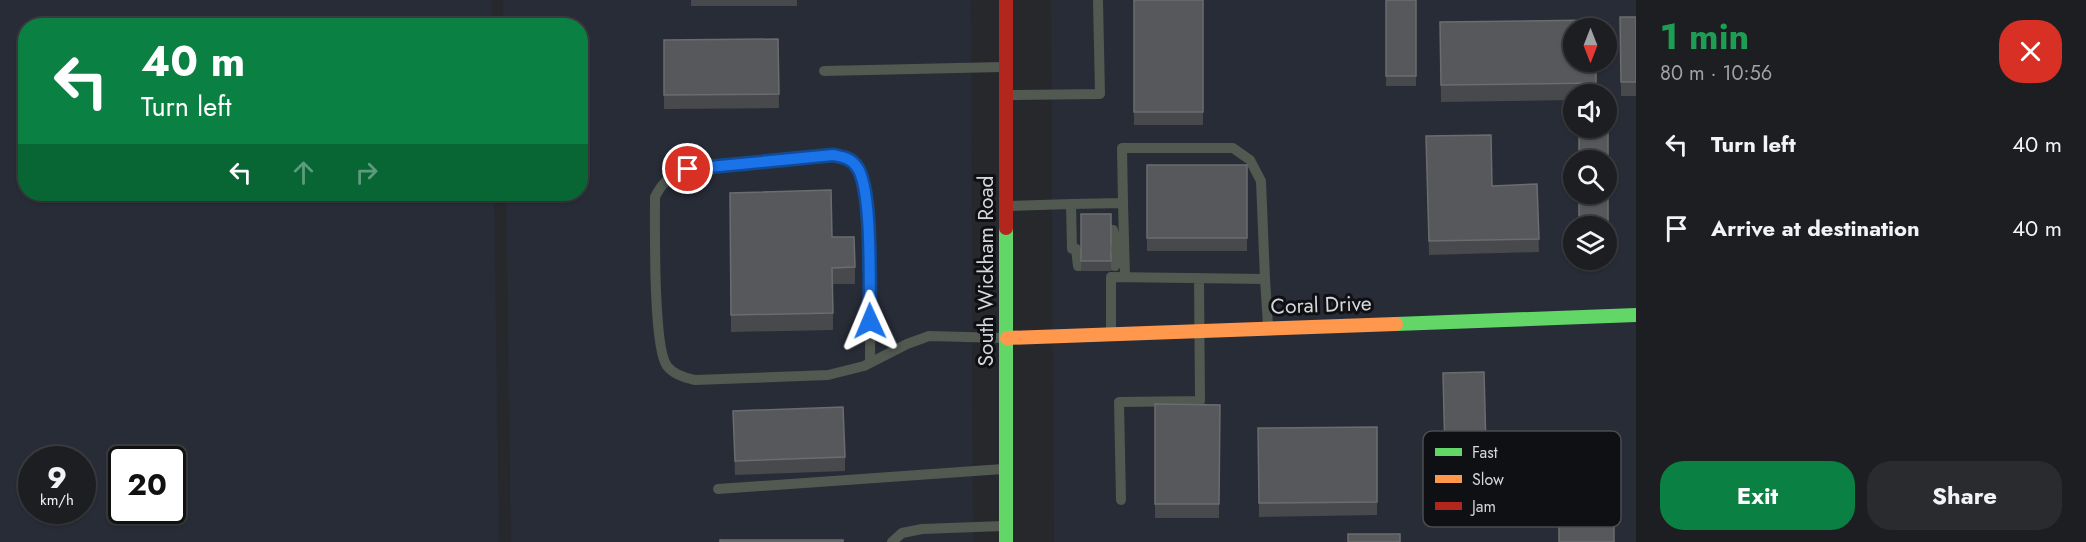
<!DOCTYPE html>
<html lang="en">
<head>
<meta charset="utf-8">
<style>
	:root { --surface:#1c1e21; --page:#292b2e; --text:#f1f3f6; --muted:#a0a2a5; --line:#3a3c3f; --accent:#0b8043 }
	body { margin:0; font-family:Jost,sans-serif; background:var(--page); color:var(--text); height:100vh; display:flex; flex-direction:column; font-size:22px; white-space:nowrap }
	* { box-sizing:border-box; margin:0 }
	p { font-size:20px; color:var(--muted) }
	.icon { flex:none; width:33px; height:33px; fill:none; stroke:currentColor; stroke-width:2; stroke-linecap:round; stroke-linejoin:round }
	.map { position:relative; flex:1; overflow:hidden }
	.panel { display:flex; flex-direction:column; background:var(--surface); width:450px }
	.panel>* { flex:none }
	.guide { position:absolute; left:18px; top:18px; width:570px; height:183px; border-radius:24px; box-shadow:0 2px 4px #0004,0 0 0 2px var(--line); background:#0b8043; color:#fff; overflow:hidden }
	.needle { width:39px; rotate:180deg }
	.fabs { position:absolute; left:1563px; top:18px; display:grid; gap:12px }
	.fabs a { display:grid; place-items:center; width:54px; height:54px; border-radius:50%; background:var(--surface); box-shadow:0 2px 4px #0004,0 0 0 2px var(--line); font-size:30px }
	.speed { position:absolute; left:18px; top:446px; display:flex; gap:12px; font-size:30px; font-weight:700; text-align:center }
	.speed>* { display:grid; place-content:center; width:78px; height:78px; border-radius:50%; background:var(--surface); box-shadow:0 2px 4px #0004,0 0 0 2px var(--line); line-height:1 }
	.speed small { font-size:15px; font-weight:400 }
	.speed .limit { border:3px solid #111; border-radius:9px; background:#fff; color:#111 }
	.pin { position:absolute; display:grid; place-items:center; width:51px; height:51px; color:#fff; margin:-26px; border:3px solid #fff; border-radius:50%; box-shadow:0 2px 6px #0007 }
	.me { position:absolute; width:66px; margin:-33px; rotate:359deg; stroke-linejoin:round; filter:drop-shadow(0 0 4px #0008) }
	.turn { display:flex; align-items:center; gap:21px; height:126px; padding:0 24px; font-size:27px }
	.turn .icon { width:78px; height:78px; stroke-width:2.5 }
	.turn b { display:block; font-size:42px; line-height:51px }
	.lanes { display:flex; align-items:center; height:57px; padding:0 24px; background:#0003; justify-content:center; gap:30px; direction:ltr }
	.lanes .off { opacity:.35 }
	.round { display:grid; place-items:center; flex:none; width:63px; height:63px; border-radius:24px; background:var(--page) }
	.overview { display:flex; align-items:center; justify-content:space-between; height:102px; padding:0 24px }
	h1 { font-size:36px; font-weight:700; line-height:45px; color:#1e9e55 }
	.action { display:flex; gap:12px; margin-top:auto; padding:12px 24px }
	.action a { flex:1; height:69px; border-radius:24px; background:var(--accent); color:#fff; font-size:24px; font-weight:700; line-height:69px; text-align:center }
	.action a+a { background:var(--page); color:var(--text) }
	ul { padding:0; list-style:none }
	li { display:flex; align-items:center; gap:18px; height:84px; padding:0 24px }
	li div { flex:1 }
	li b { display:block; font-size:22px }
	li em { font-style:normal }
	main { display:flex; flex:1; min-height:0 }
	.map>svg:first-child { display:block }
	.built { fill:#282c37; fill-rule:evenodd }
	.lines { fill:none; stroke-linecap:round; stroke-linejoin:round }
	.lane { stroke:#515950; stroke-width:10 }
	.fast { stroke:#63d668; stroke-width:14 }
	.slow { stroke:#ff974d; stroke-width:14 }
	.jam { stroke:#b3261e; stroke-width:14 }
	.wall { fill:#48494c }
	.building { fill:#57585b; stroke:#6b6c6f; stroke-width:1.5 }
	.route-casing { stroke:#114b97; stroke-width:15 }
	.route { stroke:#1a73e8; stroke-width:10 }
	.labels { text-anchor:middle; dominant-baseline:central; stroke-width:6; stroke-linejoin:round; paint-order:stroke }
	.street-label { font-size:21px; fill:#d5d7db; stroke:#0f1013 }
	.key { fill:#0f1013; stroke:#4a4c4f; stroke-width:1.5 }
	.key-label { font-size:16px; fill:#d5d7db }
</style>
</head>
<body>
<main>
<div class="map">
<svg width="1636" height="542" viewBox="0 0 1636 542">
	<rect width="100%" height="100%" fill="#26282c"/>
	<path class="built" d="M0,0H491L492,25L26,26V194H494L499,542H0ZM32,459H82V510H32ZM122,459H172V510H122Z
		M503,0H971L973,542H511L506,194H580V26L503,25Z
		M1051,0H1636V542H1054ZM1574,28H1606V62H1574ZM1574,94H1606V128H1574ZM1574,160H1606V194H1574ZM1574,226H1606V260H1574Z"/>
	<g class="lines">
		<path class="lane" d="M824,71L1003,67
			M1007,95L1100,94L1098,0
			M1123,203L1122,148H1233L1250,160L1261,181L1265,279
			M1009,206L1071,204
			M1111,230H1113L1117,248L1115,266L1111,265
			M1081,266H1078L1076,249H1072L1071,204L1123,203L1125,277
			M1111,334V277L1265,279L1268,326
			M870,362C870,326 874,189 857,166C850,158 843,157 833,155L688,169C671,175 663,181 655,197C655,227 653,347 667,366C674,375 685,378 695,380L828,375L864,366L907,344L929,336L1004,338
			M718,489L1003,469
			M1121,500L1119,402L1200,401L1199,278
			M892,542L902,533L922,529L1003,526"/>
		<path class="fast" d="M1006,228V542
			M1396,324L1636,315"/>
		<path class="slow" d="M1007,338L1396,324"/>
		<path class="jam" d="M1006,0V228"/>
	</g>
	<path class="wall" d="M691,0H797V6H691Z
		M1134,0H1203V125H1134Z
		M1386,0H1416V86H1386Z
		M1620,17H1636V96H1621Z
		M1440,22L1596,62V94H1574V100L1441,102Z
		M778,39L779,108L664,109V40Z
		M1608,114V248H1606V226Z
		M1426,136L1492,186L1537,184L1539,252L1429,255Z
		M1147,165H1247V251H1147Z
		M730,193L832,237L855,267V284H833V330L731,332Z
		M1081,214H1111V271H1081Z
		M1443,387L1486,448L1528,492V505L1446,507Z
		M1155,404L1220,405L1219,518H1155Z
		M733,411L845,457V471L735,475Z
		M1377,427V515L1259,517L1258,428Z"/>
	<path class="building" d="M1134,0H1203V112H1134Z
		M1386,0H1416V76H1386Z
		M1620,17H1636V82H1621Z
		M1595,20V28H1574V62H1596V83L1441,85L1440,22Z
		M778,39L779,94L664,95V40Z
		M1606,114H1608V235H1606V226H1579V194H1606V160H1579V128H1606Z
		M1491,135L1492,186L1537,184L1539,239L1429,241L1426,136Z
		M1147,165H1247V238H1147Z
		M831,190L832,237H854L855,267L832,268L833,313L731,315L730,193Z
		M1081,214H1111V261H1081Z
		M1484,372L1486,448L1526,447L1528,492L1446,494L1443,373Z
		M1155,404L1220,405L1219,504H1155Z
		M843,407L845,457L735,461L733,411Z
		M1377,427V502L1259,503L1258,428Z
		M1559,521H1614V542H1559Z
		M1348,534H1400V542H1348Z
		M720,540H843V542H720Z"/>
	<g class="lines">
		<g class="route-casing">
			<path id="route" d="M688,169L833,155C843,157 851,158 857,167C873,189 869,289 870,321"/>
		</g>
		<use href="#route" class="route"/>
	</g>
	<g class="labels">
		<g class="street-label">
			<text transform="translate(986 271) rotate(-90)">South Wickham Road</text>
			<text transform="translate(1321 305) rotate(-2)">Coral Drive</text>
		</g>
	</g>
	<rect x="1423" y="431" width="198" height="96" rx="9" class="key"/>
	<rect x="1435" y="448" width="27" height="8" fill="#63d668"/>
	<rect x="1435" y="475" width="27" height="8" fill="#ff974d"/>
	<rect x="1435" y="502" width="27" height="8" fill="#b3261e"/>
	<g class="key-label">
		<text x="1472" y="458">Fast</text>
		<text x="1472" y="485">Slow</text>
		<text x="1472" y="512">Jam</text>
	</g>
</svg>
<div class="fabs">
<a><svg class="needle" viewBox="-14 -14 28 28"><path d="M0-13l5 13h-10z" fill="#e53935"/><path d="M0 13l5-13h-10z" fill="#a0a2a5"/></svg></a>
<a><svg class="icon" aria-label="sound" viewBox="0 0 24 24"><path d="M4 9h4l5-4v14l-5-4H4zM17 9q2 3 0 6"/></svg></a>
<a><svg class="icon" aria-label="search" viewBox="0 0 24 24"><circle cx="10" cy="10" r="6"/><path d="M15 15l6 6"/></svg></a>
<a><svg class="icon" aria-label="layers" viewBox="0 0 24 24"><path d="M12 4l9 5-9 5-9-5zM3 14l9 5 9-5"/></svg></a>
</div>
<div class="speed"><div>9<small>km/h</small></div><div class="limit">20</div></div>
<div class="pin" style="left:688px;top:169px;background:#d93025"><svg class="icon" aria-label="arrive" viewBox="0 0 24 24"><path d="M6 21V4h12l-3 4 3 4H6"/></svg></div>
<svg class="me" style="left:870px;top:321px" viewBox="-20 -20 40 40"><path d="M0-17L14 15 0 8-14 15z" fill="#1a73e8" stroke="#fff" stroke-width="4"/></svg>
<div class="guide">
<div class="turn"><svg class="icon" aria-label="left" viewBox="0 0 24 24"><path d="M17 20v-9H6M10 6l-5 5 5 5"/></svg><div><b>40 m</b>Turn left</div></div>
<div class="lanes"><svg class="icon" aria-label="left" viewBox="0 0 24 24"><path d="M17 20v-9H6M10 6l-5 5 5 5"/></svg><svg class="icon off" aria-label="ahead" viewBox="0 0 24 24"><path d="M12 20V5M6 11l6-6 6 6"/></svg><svg class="icon off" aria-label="right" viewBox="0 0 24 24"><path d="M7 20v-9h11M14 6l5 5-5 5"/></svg></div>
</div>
</div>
<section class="panel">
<div class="overview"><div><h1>1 min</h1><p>80 m · 10:56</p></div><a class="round" style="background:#d93025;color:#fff"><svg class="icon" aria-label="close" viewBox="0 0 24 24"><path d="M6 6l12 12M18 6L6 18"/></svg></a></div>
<ul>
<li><svg class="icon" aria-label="left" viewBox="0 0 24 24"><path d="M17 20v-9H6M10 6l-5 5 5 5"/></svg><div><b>Turn left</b></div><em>40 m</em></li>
<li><svg class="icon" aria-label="arrive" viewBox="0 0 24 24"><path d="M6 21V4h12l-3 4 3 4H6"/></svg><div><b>Arrive at destination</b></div><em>40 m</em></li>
</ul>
<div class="action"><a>Exit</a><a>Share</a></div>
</section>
</main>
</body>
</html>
